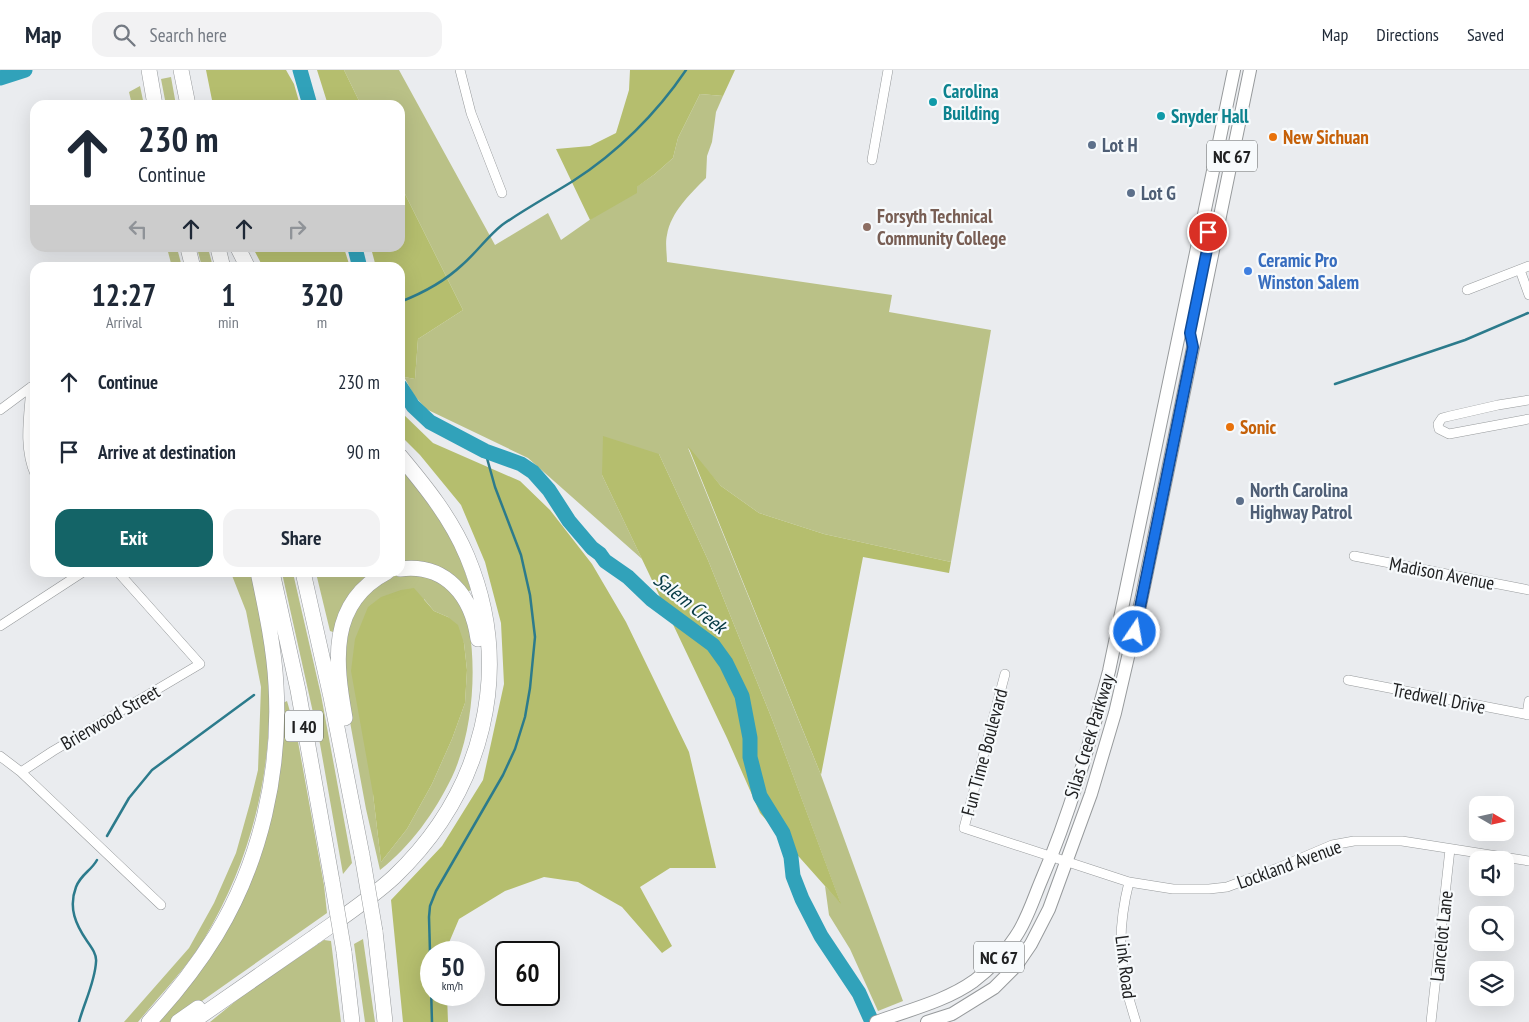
<!DOCTYPE html>
<html lang="en">
<head>
<meta charset="utf-8">
<style>
	:root { --surface:#fff; --page:#f2f2f3; --text:#1f2937; --muted:#747a83; --line:#e0e1e3; --accent:#146467 }
	body { margin:0; font-family:"PT Sans Narrow",sans-serif; background:var(--page); color:var(--text); height:100vh; display:flex; flex-direction:column; font-size:19px; white-space:nowrap }
	* { box-sizing:border-box; margin:0 }
	p { font-size:16px; color:var(--muted) }
	.icon { flex:none; width:28px; height:28px; fill:none; stroke:currentColor; stroke-width:2; stroke-linecap:round; stroke-linejoin:round }
	.map { position:relative; flex:1; overflow:hidden }
	.panel { position:absolute; left:30px; top:192px; width:375px; height:315px; display:flex; flex-direction:column; background:var(--surface); border-radius:15px; box-shadow:0 5px 20px #0002 }
	.panel>* { flex:none }
	.top-card { position:absolute; left:30px; top:30px; width:375px; height:152px; border-radius:15px; box-shadow:0 5px 20px #0002; background:#fff; color:var(--text); overflow:hidden }
	.needle { width:32px; rotate:99deg }
	.tools { position:absolute; left:1469px; top:726px; display:grid; gap:10px }
	.tools a { display:grid; place-items:center; width:45px; height:45px; border-radius:10px; background:var(--surface); box-shadow:0 5px 20px #0002; font-size:25px }
	.speed { position:absolute; left:420px; top:871px; display:flex; gap:10px; font-size:25px; font-weight:700; text-align:center }
	.speed>* { display:grid; place-content:center; width:65px; height:65px; border-radius:50%; background:var(--surface); box-shadow:0 5px 20px #0002; line-height:1 }
	.speed small { font-size:12px; font-weight:400 }
	.speed .limit { border:2px solid #111; border-radius:8px; background:#fff; color:#111 }
	.pin { position:absolute; display:grid; place-items:center; width:42px; height:42px; color:#fff; margin:-21px; border:2px solid #fff; border-radius:50%; box-shadow:0 1px 5px #0007 }
	.me { position:absolute; width:55px; margin:-28px; rotate:12deg; stroke-linejoin:round; filter:drop-shadow(0 0 4px #0008) }
	.turn { display:flex; align-items:center; gap:18px; height:105px; padding:0 25px; font-size:22px }
	.turn .icon { width:65px; height:65px; stroke-width:2.5 }
	.turn b { display:block; font-size:35px; line-height:42px }
	.lanes { display:flex; align-items:center; height:48px; padding:0 25px; background:#0003; justify-content:center; gap:25px; direction:ltr }
	.lanes .off { opacity:.35 }
	.eta { display:flex; justify-content:space-evenly; align-items:center; height:85px; text-align:center }
	.eta b { font-size:30px; font-weight:800; line-height:35px }
	.button { display:flex; gap:10px; margin-top:auto; padding:10px 25px }
	.button a { flex:1; height:58px; border-radius:15px; background:var(--accent); color:#fff; font-size:20px; font-weight:800; line-height:58px; text-align:center }
	.button a+a { background:var(--page); color:var(--text) }
	ul { padding:0; list-style:none }
	li { display:flex; align-items:center; gap:15px; height:70px; padding:0 25px }
	li div { flex:1 }
	li b { display:block; font-size:19px }
	li em { font-style:normal }
	header { display:flex; align-items:center; gap:30px; box-sizing:border-box; height:70px; padding:0 25px; background:var(--surface); border-bottom:1px solid var(--line) }
	header strong { font-size:24px }
	nav { display:flex; gap:28px; margin-inline-start:auto; font-size:18px }
	.search { width:350px; height:45px; background:var(--page); display:flex; align-items:center; gap:12px; box-sizing:border-box; padding:0 18px; border-radius:15px; color:var(--muted); font-size:19px }
	.map>svg:first-child { display:block }
	.green { fill:#bac187; fill-rule:evenodd }
	.forest { fill:#b5be6e }
	.lines { fill:none; stroke-linecap:round; stroke-linejoin:round }
	.stream { stroke:#2c7b8c; stroke-width:2.5 }
	.river { stroke:#31a2ba; stroke-width:15 }
	.minor-casing { stroke:#979a9c; stroke-width:10 }
	.primary-casing { stroke:#979a9c; stroke-width:14 }
	.motorway-casing { stroke:#979a9c; stroke-width:16 }
	.minor { stroke:#fff; stroke-width:9 }
	.primary { stroke:#fff; stroke-width:12 }
	.motorway { stroke:#fff; stroke-width:15 }
	.motorway-bridge-casing { stroke:#979a9c; stroke-width:16; stroke-linecap:butt }
	.motorway-bridge { stroke:#fff; stroke-width:15 }
	.route-casing { stroke:#114b97; stroke-width:12 }
	.route { stroke:#1a73e8; stroke-width:9 }
	.culture-dot { fill:#0f9aa8; stroke:#f7fafc; stroke-width:2 }
	.food-dot { fill:#e8710a; stroke:#f7fafc; stroke-width:2 }
	.service-dot { fill:#5c6f8a; stroke:#f7fafc; stroke-width:2 }
	.education-dot { fill:#8d6e63; stroke:#f7fafc; stroke-width:2 }
	.shop-dot { fill:#3f7fe0; stroke:#f7fafc; stroke-width:2 }
	.labels { text-anchor:middle; dominant-baseline:central; stroke-width:4.5; stroke-linejoin:round; paint-order:stroke }
	.shield { fill:#f7fafc; stroke:#606263; stroke-width:1 }
	.shield-label { font-size:18px; font-weight:bold; fill:#202122 }
	.culture-label { font-size:19px; font-weight:bold; fill:#0d838f; stroke:#f7fafc; text-anchor:start }
	.food-label { font-size:19px; font-weight:bold; fill:#c56008; stroke:#f7fafc; text-anchor:start }
	.service-label { font-size:19px; font-weight:bold; fill:#4e5e75; stroke:#f7fafc; text-anchor:start }
	.education-label { font-size:19px; font-weight:bold; fill:#785e54; stroke:#f7fafc; text-anchor:start }
	.shop-label { font-size:19px; font-weight:bold; fill:#366cbe; stroke:#f7fafc; text-anchor:start }
	.street-label { font-size:19px; fill:#202122; stroke:#f7fafc }
	.water-label { font-size:20px; font-style:italic; fill:#053943; stroke:#f7fafc }
</style>
</head>
<body>
<header>
<strong>Map</strong>
<div class="search"><svg class="icon" aria-label="search" viewBox="0 0 24 24"><circle cx="10" cy="10" r="6"/><path d="M15 15l6 6"/></svg>Search here</div>
<nav><a>Map</a><a>Directions</a><a>Saved</a></nav>
</header>
<div class="map">
<svg width="1529" height="952" viewBox="0 0 1529 952">
	<rect width="100%" height="100%" fill="#eaecef"/>
	<path class="green" d="M344,0H399L495,175L548,143L561,170L655,104L673,88L678,68L700,24L723,26L716,42L712,72L707,86L706,108C690,124 671,142 667,165C665,173 667,184 667,192L892,225L889,242L991,260L951,492L824,464L759,443L721,416L688,378L821,705L903,931L878,941L850,879L829,845L825,816L840,832L772,649L708,490L659,384L602,405L642,489L528,388L426,339L414,325L404,307L415,309L418,269L463,240L400,114V35H361Z
		M171,7L176,35H166L161,9Z
		M140,16L144,35H132L129,22Z
		M167,178H177L182,197H172Z
		M197,178H208L213,197H202Z
		M400,393L454,469L471,520L465,523L400,495Z
		M231,503H251C258,538 267,575 269,611C273,702 251,791 204,869C186,899 160,925 138,952H124L189,878L214,833L236,783L250,733L258,700L261,617L246,541Z
		M282,503H293L321,625L352,793L343,804L320,674Z
		M316,503H378L333,562L330,561Z
		M402,504C409,505 418,503 425,505C441,509 456,525 465,539C468,544 468,552 469,557C477,604 472,664 452,707C435,742 411,776 380,800L366,739L343,614L342,588L349,551L368,521L393,506ZM424,529L434,541L448,547L464,573L467,600L465,633L452,669L432,714L407,759L381,792L373,724Z
		M287,631L297,666L324,815L327,843L172,952H159L253,803L283,633Z
		M363,869L375,952H365L354,874Z
		M324,870L331,871L341,952H210L242,926Z"/>
	<path class="forest" d="M206,0H286L294,14L300,35H213Z
		M317,0H344L361,35H328Z
		M630,0H735L723,26L700,24L678,68L673,88L655,104L637,117V123L590,150L556,79L590,76L616,63L629,20Z
		M400,114L463,240L418,269L415,309L404,307L400,293V198L376,197L371,178H400Z
		M253,178H344L350,197H263Z
		M400,341L433,373L520,411L550,440L592,494L626,552L689,682L716,798H670L640,817L672,876L662,883L622,837L578,812L544,807L505,821L459,849L445,882H431V925H447L448,952H403L391,830L442,776L483,710L504,614L501,553L485,492L461,435L420,385L400,365Z
		M603,366L659,384L708,490L772,649L841,834L760,743L727,668L602,405Z
		M688,376L721,416L759,443L824,464L951,492L949,503L863,487L821,705Z
		M414,518L434,541L448,547L458,555L464,573L467,600L465,633L452,669L432,714L407,759L381,792L373,724L351,601L355,569L368,537L381,527L401,520Z"/>
	<g class="lines">
		<path class="stream" d="M400,232C423,223 444,212 462,195C476,183 487,167 502,155C525,139 549,126 573,111C617,83 657,43 686,0
			M1335,314L1465,270L1528,243
			M107,766L129,728L152,700L254,625
			M79,952C84,933 95,912 96,892C97,885 92,878 87,871C76,855 68,838 76,817C81,804 91,801 97,790
			M432,952L429,847L430,836L436,821L503,705L515,679L525,647L530,618L535,567L530,525L521,485L495,417L485,381"/>
		<path class="river" d="M300,0L310,35
			M0,8L25,0
			M355,178L360,198
			M400,316L413,336L430,352L485,381L521,394L533,402L549,420L569,451L592,478L600,484L605,491L628,507L652,530L713,575L726,593L742,626L750,668V687L760,726L783,763L791,787L793,806L802,829L821,866L859,923L872,952"/>
		<g class="minor-casing">
			<path id="minor" d="M460,0L471,43L502,123
				M872,90L888,0
				M1520,200L1529,225
				M1467,220L1529,196
				M31,317C29,346 23,377 35,404
				M1529,330L1498,335L1450,346L1442,348L1438,354L1439,359L1449,364L1529,349
				M0,340L31,317
				M1354,486L1529,520
				M0,556L83,502
				M1005,604L964,758L1129,812L1173,819H1209L1227,817L1278,798L1332,775L1354,771H1402L1529,791
				M1348,610L1529,645
				M1527,645L1529,631
				M0,686L21,702L161,835
				M21,702L53,681L200,594L118,502
				M1129,812C1116,864 1119,901 1136,952
				M1431,952L1450,779"/>
		</g>
		<g class="primary-casing">
			<path id="primary" d="M876,952C909,940 946,931 974,911C990,899 1005,883 1016,866C1027,850 1033,830 1041,811C1070,744 1090,672 1109,601L1234,0
				M927,952L952,944L994,918L1016,896L1031,874L1049,839L1091,724L1115,643L1141,531L1250,0"/>
		</g>
		<g class="motorway-casing">
			<path id="motorway" d="M149,0L155,35
				M181,0L188,35
				M188,178L193,198
				M218,178L223,198
				M238,178L248,198
				M400,499C446,493 472,526 478,569
				M272,502L298,620L332,811
				M303,502L331,627L362,785
				M345,648C335,592 328,533 387,502
				M375,861L385,952
				M344,882L352,952
				M149,952C174,925 197,896 216,865C261,791 281,701 276,615C274,577 266,540 258,502
				M178,952L198,938
				M192,952C233,924 273,896 313,868C341,848 369,830 394,807C483,722 515,601 467,486C451,448 426,417 400,386"/>
		</g>
		<use href="#minor" class="minor"/>
		<use href="#primary" class="primary"/>
		<use href="#motorway" class="motorway"/>
		<g class="motorway-bridge-casing">
			<path id="motorway-bridge" d="M362,785L375,861
				M332,811L344,882"/>
		</g>
		<use href="#motorway-bridge" class="motorway-bridge"/>
	</g>
	<g class="lines">
		<g class="route-casing">
			<path id="route" d="M1135,562L1193,277L1190,263L1209,170V165L1208,162"/>
		</g>
		<use href="#route" class="route"/>
	</g>
	<g class="culture-dot">
		<circle cx="933" cy="32" r="5"/>
		<circle cx="1161" cy="46" r="5"/>
	</g>
	<g class="food-dot">
		<circle cx="1273" cy="67" r="5"/>
		<circle cx="1230" cy="357" r="5"/>
	</g>
	<g class="service-dot">
		<circle cx="1092" cy="75" r="5"/>
		<circle cx="1131" cy="123" r="5"/>
		<circle cx="1240" cy="431" r="5"/>
	</g>
	<circle class="education-dot" cx="867" cy="157" r="5"/>
	<circle class="shop-dot" cx="1248" cy="201" r="5"/>
	<g class="labels">
		<g class="shield">
			<rect x="1207" y="70.5" width="50" height="31" rx="4"/>
			<rect x="285" y="640.5" width="38" height="31" rx="4"/>
			<rect x="974" y="871.5" width="50" height="31" rx="4"/>
		</g>
		<g class="shield-label">
			<text x="1232" y="86">NC 67</text>
			<text x="304" y="656">I 40</text>
			<text x="999" y="887">NC 67</text>
		</g>
		<g class="culture-label">
			<text x="943" y="21">Carolina<tspan x="943" dy="22">Building</tspan></text>
			<text x="1171" y="46">Snyder Hall</text>
		</g>
		<g class="food-label">
			<text x="1283" y="67">New Sichuan</text>
			<text x="1240" y="357">Sonic</text>
		</g>
		<g class="service-label">
			<text x="1102" y="75">Lot H</text>
			<text x="1141" y="123">Lot G</text>
			<text x="1250" y="420">North Carolina<tspan x="1250" dy="22">Highway Patrol</tspan></text>
		</g>
		<g class="education-label">
			<text x="877" y="146">Forsyth Technical<tspan x="877" dy="22">Community College</tspan></text>
		</g>
		<g class="shop-label">
			<text x="1258" y="190">Ceramic Pro<tspan x="1258" dy="22">Winston Salem</tspan></text>
		</g>
		<g class="street-label">
			<text transform="translate(1442 503) rotate(11)">Madison Avenue</text>
			<text transform="translate(1439 628) rotate(11)">Tredwell Drive</text>
			<text transform="translate(110 647) rotate(-30)">Brierwood Street</text>
			<text transform="translate(1089 666) rotate(-73)">Silas Creek Parkway</text>
			<text transform="translate(984 682) rotate(-75)">Fun Time Boulevard</text>
			<text transform="translate(1289 794) rotate(-20)">Lockland Avenue</text>
			<text transform="translate(1441 866) rotate(-84)">Lancelot Lane</text>
			<text transform="translate(1126 897) rotate(83)">Link Road</text>
		</g>
		<g class="water-label">
			<text transform="translate(690 533) rotate(38)">Salem Creek</text>
		</g>
	</g>
</svg>
<div class="tools">
<a><svg class="needle" viewBox="-14 -14 28 28"><path d="M0-13l5 13h-10z" fill="#e53935"/><path d="M0 13l5-13h-10z" fill="#747a83"/></svg></a>
<a><svg class="icon" aria-label="sound" viewBox="0 0 24 24"><path d="M4 9h4l5-4v14l-5-4H4zM17 9q2 3 0 6"/></svg></a>
<a><svg class="icon" aria-label="search" viewBox="0 0 24 24"><circle cx="10" cy="10" r="6"/><path d="M15 15l6 6"/></svg></a>
<a><svg class="icon" aria-label="layers" viewBox="0 0 24 24"><path d="M12 4l9 5-9 5-9-5zM3 14l9 5 9-5"/></svg></a>
</div>
<div class="speed"><div>50<small>km/h</small></div><div class="limit">60</div></div>
<div class="pin" style="left:1208px;top:162px;background:#d93025"><svg class="icon" aria-label="arrive" viewBox="0 0 24 24"><path d="M6 21V4h12l-3 4 3 4H6"/></svg></div>
<svg class="me" style="left:1135px;top:562px" viewBox="-20 -20 40 40"><circle r="17" fill="#1a73e8" stroke="#fff" stroke-width="3"/><path d="M0-11L8 9 0 5-8 9z" fill="#fff"/></svg>
<div class="top-card">
<div class="turn"><svg class="icon" aria-label="ahead" viewBox="0 0 24 24"><path d="M12 20V5M6 11l6-6 6 6"/></svg><div><b>230 m</b>Continue</div></div>
<div class="lanes"><svg class="icon off" aria-label="left" viewBox="0 0 24 24"><path d="M17 20v-9H6M10 6l-5 5 5 5"/></svg><svg class="icon" aria-label="ahead" viewBox="0 0 24 24"><path d="M12 20V5M6 11l6-6 6 6"/></svg><svg class="icon" aria-label="ahead" viewBox="0 0 24 24"><path d="M12 20V5M6 11l6-6 6 6"/></svg><svg class="icon off" aria-label="right" viewBox="0 0 24 24"><path d="M7 20v-9h11M14 6l5 5-5 5"/></svg></div>
</div>
<section class="panel">
<div class="eta">
<div><b>12:27</b><p>Arrival</p></div>
<div><b>1</b><p>min</p></div>
<div><b>320</b><p>m</p></div>
</div>
<ul>
<li><svg class="icon" aria-label="ahead" viewBox="0 0 24 24"><path d="M12 20V5M6 11l6-6 6 6"/></svg><div><b>Continue</b></div><em>230 m</em></li>
<li><svg class="icon" aria-label="arrive" viewBox="0 0 24 24"><path d="M6 21V4h12l-3 4 3 4H6"/></svg><div><b>Arrive at destination</b></div><em>90 m</em></li>
</ul>
<div class="button"><a>Exit</a><a>Share</a></div>
</section>
</div>
</body>
</html>
